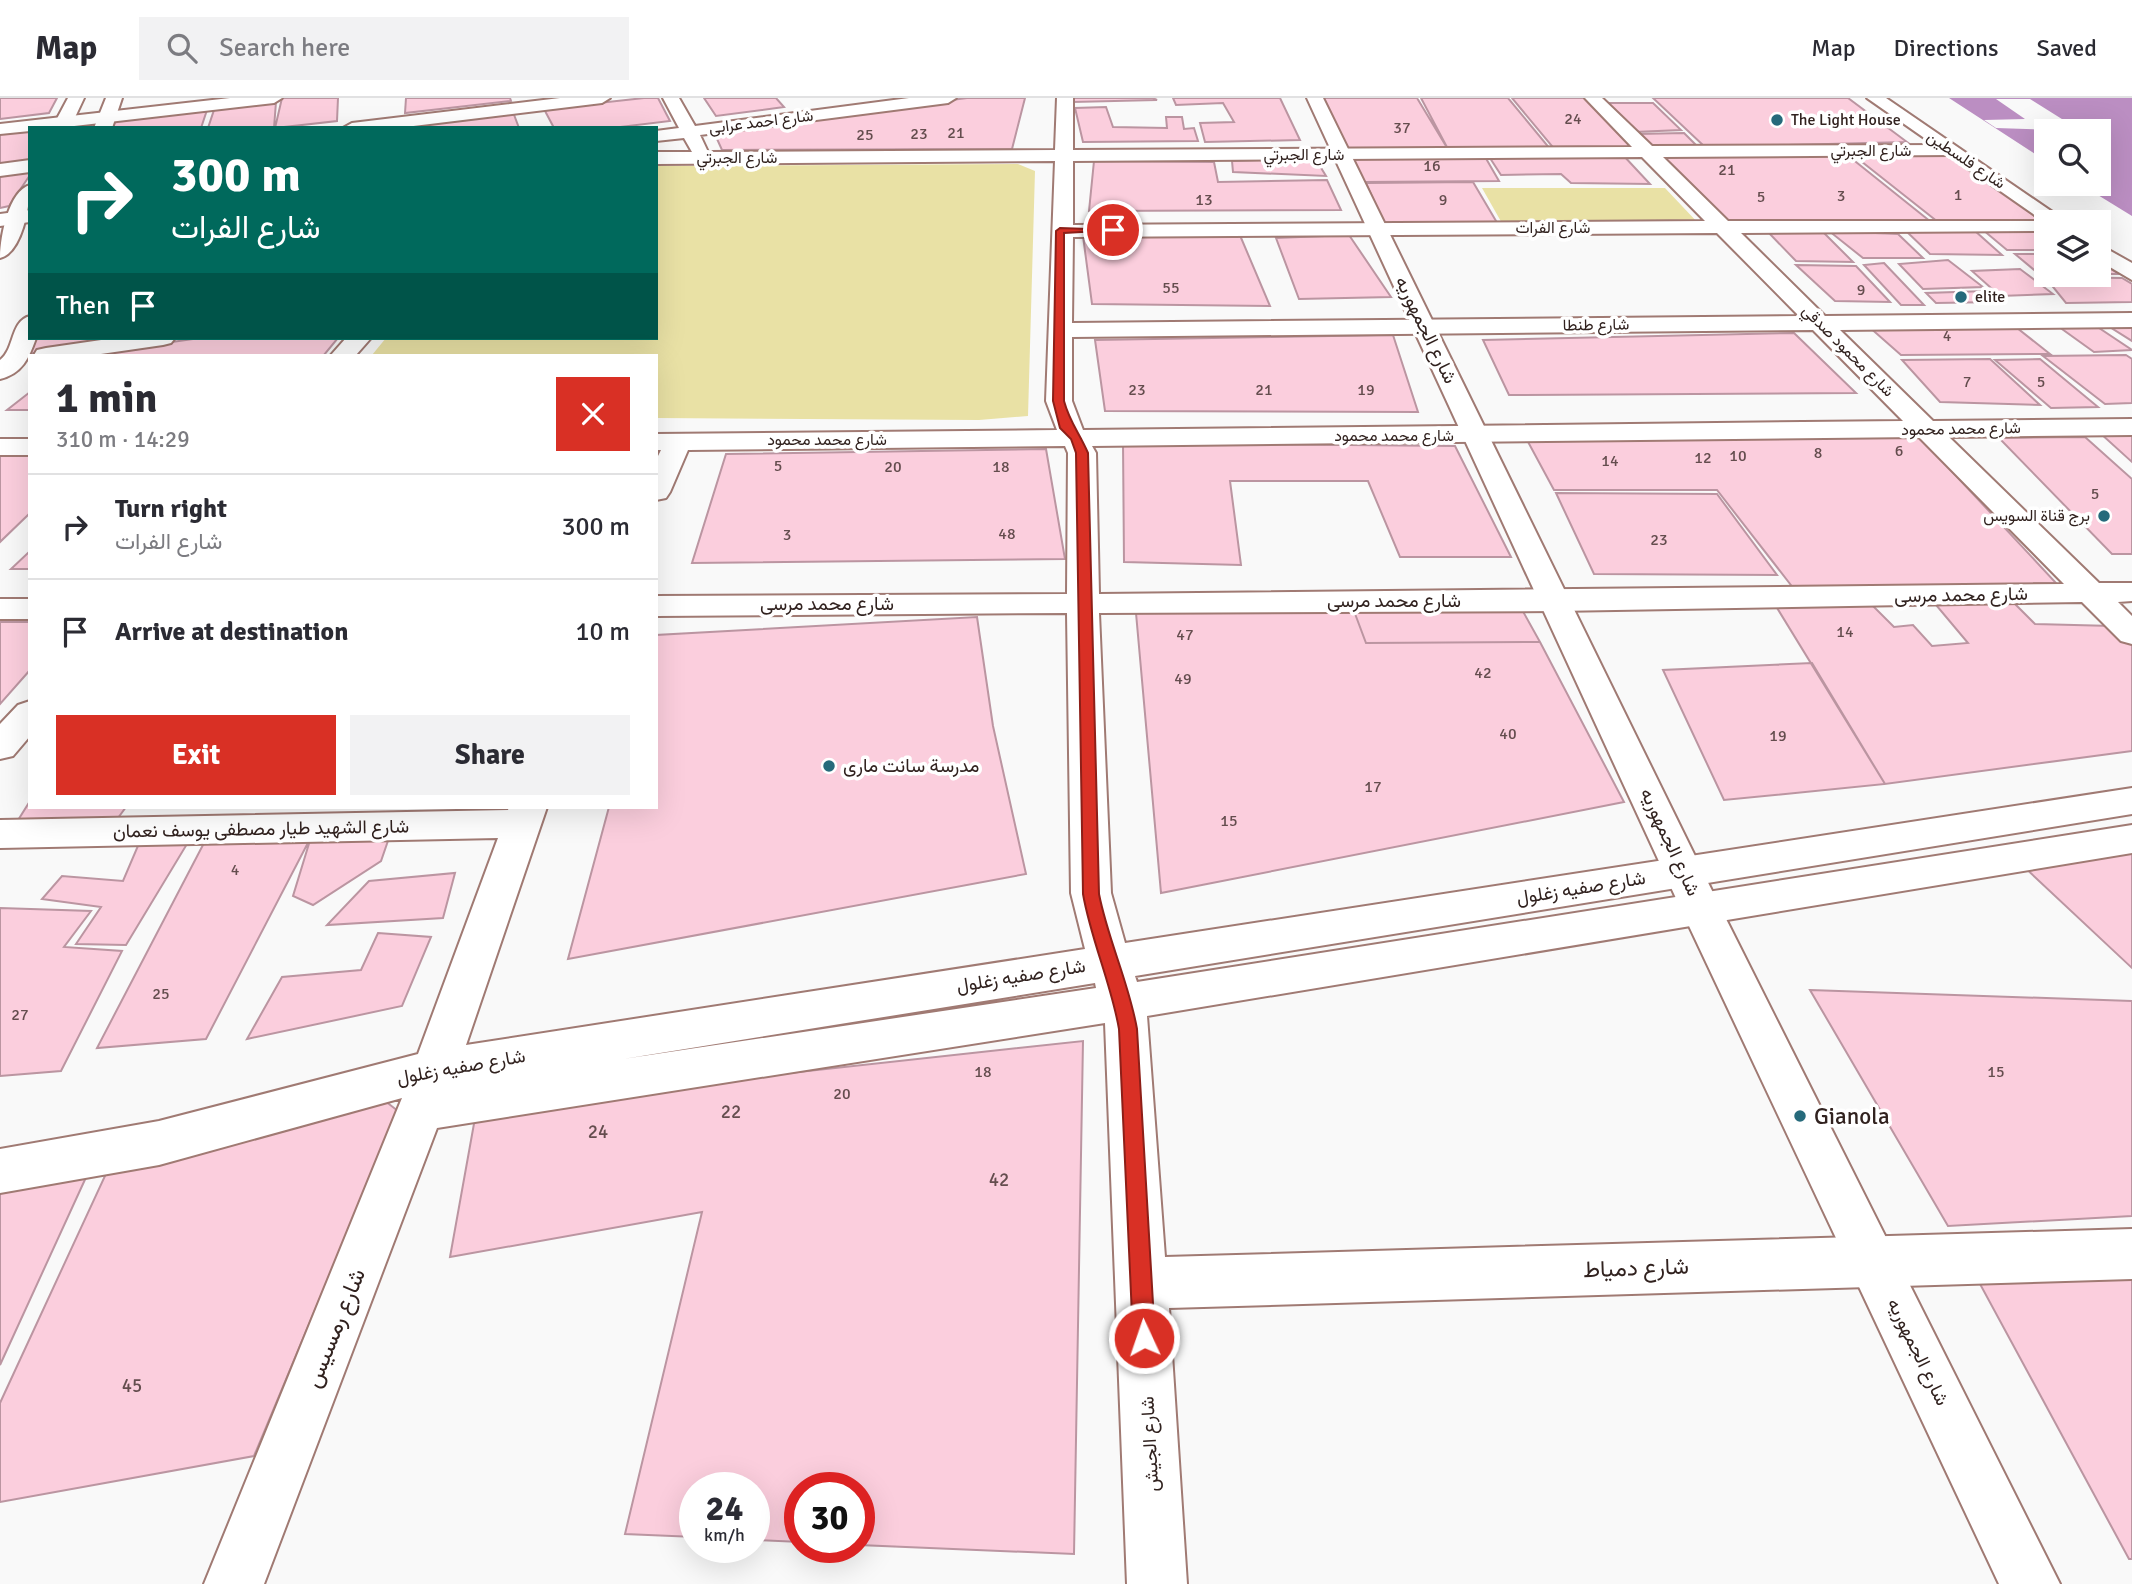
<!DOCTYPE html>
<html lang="en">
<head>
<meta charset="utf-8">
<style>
	:root { --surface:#fff; --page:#f2f2f3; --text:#2b2b33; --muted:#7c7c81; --line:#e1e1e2; --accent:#d93025 }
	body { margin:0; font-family:Signika,Vazirmatn,sans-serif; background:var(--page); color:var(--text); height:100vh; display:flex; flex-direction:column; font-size:26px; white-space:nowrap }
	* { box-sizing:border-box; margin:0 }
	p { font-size:23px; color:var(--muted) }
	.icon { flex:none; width:38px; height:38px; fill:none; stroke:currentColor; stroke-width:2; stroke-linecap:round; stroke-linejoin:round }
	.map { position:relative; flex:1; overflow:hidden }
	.sheet { position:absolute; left:28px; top:256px; width:630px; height:455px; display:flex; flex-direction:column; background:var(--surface); border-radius:0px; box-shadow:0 7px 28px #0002 }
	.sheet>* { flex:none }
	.guide { position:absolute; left:28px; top:28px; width:630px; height:214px; border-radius:0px; box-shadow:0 7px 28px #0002; background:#00695c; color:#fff; overflow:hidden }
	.tools { position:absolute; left:2034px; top:21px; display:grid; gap:14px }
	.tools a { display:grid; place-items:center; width:77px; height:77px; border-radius:0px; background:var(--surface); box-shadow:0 7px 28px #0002; font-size:35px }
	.speed { position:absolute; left:679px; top:1374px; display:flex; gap:14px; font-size:35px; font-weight:700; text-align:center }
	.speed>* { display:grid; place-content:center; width:91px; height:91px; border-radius:50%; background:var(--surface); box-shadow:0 7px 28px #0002; line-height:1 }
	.speed small { font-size:18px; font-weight:400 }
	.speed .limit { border:10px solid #d22; background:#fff; color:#111 }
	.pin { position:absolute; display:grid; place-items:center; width:60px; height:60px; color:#fff; margin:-30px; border:4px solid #fff; border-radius:50%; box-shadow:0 2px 7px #0007 }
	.me { position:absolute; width:77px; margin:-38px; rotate:357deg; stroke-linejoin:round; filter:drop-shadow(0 0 5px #0008) }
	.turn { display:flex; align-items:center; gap:24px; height:147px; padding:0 28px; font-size:32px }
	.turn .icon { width:91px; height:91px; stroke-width:2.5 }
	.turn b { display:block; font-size:49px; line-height:60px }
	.then { display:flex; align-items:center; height:66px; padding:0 28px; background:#0003; gap:14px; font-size:26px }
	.round { display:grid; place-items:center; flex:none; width:74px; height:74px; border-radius:0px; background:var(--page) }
	.overview { display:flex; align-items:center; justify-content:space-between; height:119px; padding:0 28px }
	h1 { font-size:42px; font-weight:700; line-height:52px }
	.cta { display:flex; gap:14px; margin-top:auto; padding:14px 28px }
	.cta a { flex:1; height:80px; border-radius:0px; background:var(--accent); color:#fff; font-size:28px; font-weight:700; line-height:80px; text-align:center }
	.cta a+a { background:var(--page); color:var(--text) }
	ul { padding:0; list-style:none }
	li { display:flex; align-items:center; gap:21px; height:105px; padding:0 28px; border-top:2px solid var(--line) }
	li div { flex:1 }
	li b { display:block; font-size:26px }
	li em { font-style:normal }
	header { display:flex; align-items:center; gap:42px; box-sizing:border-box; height:98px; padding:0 35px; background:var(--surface); border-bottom:2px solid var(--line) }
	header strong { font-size:33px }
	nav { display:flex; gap:38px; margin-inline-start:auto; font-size:24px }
	.search { width:490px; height:63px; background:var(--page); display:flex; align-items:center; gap:18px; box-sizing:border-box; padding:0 24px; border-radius:0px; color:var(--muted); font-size:26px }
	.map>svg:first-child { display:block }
	.green { fill:#e9e1a5 }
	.water { fill:#bb8ec2 }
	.pier { fill:#f9f9f9 }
	.building { fill:#fbcedd; stroke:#bb95a1; stroke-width:2 }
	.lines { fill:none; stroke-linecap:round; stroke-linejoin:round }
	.street-casing { stroke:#a07a73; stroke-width:4 }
	.secondary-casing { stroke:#a07a73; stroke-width:4 }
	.primary-casing { stroke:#a07a73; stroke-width:4 }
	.street { fill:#fff; fill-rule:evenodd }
	.secondary { fill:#fff; fill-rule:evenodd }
	.primary { fill:#fff; fill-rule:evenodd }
	.route { fill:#d93025; stroke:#8d1f18; stroke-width:2 }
	.poi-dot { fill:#266a7b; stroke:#fff; stroke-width:2.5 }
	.labels { text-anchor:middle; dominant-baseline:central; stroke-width:7; stroke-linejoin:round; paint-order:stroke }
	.number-label { font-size:16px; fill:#644d4e }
	.far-poi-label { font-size:16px; fill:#31221f; stroke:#fff; text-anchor:start }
	.far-street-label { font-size:16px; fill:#31221f; stroke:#fff }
	.street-label { font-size:19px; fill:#31221f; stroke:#fff }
	.poi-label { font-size:19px; fill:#31221f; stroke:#fff; text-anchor:start }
	.near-number-label { font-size:19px; fill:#644d4e }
	.near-poi-label { font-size:23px; fill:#31221f; stroke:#fff; text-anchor:start }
	.near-street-label { font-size:23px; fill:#31221f; stroke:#fff }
</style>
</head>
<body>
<header>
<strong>Map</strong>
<div class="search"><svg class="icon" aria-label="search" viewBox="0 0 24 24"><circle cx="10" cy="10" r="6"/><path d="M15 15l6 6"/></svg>Search here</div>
<nav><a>Map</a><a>Directions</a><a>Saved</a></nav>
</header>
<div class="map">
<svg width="2132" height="1486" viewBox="0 0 2132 1486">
	<rect width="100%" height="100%" fill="#f9f9f9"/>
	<path class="green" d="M1018,66L1035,73L1028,318L979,322L656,320V257H372L386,240H656V68Z
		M1482,90H1665L1699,126L1503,127Z"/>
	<path class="water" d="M1949,0H2132V118L2080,86H2098V33H2046V63Z"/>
	<path class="pier" d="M1996,1H2030L2081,33L1996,30L1984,22L2025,21Z"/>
	<path class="building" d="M0,0H57L49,15L0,21Z
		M282,0H338L337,23L275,30Z
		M406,0H510L511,3L405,15Z
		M644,0H658L670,23L612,30H554L544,11Z
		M704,0H776L784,9L716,18Z
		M967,0H1025L1012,51L722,52L713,32Z
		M1073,0H1153L1157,2L1073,4Z
		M1173,0H1280L1300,42L1205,44L1200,25L1234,24L1223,5L1176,7Z
		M1321,0H1417L1449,53L1345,55Z
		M1421,0H1508L1551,52L1449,53Z
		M1512,0H1588L1640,53H1556Z
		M1653,0H1848L1907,44L1705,49Z
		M276,4L274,30H208L214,12Z
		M1605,5H1653L1681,32L1634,34Z
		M1106,9L1113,29L1167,30L1166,19H1182L1184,31L1194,30L1198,43L1083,44L1075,10Z
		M207,12L201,30H109L114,21Z
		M513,14L519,30H411V26Z
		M58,26L30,30V66L0,69V33Z
		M1684,35L1700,51H1652L1638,36Z
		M1947,55L2047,124H1938L1852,56Z
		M1622,56L1650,86L1571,85L1561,76L1501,77L1488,57Z
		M1846,56L1931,124L1729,125L1661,57Z
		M1484,57L1499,83L1364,84L1349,58Z
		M1315,60L1326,78L1233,74L1232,63Z
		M1094,63L1214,64L1218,84L1327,82L1341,112L1089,113Z
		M30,70V77L9,108L0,110V73Z
		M1473,84L1499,128H1385L1366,85Z
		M2046,130V152H2007L1983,132Z
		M1821,132L1853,164L1796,163L1767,133Z
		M1905,132L1975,133L2002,157L1930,156Z
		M1829,133L1898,136L1923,160H1863Z
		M1239,135L1270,208L1092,206L1083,138Z
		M1349,137L1391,199L1299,201L1276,140Z
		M2015,156H2046V176H2039Z
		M1948,162L1983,189L1923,191L1899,166Z
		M2098,163L2119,176H2098Z
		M1884,165L1924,207H1901L1864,167Z
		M1796,167L1856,168L1890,204L1835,203Z
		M2020,171L2053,196L2000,198L1972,173Z
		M2045,179L2122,180L2132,186V204L2066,205Z
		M1986,193L1996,204L1936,205L1926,195Z
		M2012,226L2050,256L1901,257L1868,228Z
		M2055,226H2093L2132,252L2094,254Z
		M2105,226H2132V243Z
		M1794,235L1856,295L1509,297L1483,242Z
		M1393,237L1418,314L1105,313L1095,242Z
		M34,240H129L28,256Z
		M200,240H338L324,257H80Z
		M2126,257L2132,261V305L2105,306L2043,258Z
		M1990,261L2040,307L1940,304L1902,262Z
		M2040,261L2098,309L2051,310L1995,262Z
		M30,294V312H7Z
		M2100,335H2132V364Z
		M1919,338L2056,485L1794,491L1717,392H1554L1527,342Z
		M2085,339L2132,381V456H2112L1999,340Z
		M1123,345L1455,348L1511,459H1400L1368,383H1230L1241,467L1124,464Z
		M1046,351L1065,461L692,465L726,356Z
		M0,356H30V415L0,444Z
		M1556,395L1717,396L1777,477L1594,476Z
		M30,453V471H11Z
		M2009,500L2035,526L2113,528L2132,547V653L1885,686L1774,505L1868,503L1894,529L1913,527L1932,548L1968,545L1931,501Z
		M1520,508L1540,544L1366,545L1354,513Z
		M1354,513L1366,545L1540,544L1624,704L1161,795L1136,515Z
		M977,519L993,628L1026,776L568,861L609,709H656V537Z
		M0,524H30V572L0,606Z
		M1812,565L1885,686L1724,702L1663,572Z
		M30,703V709H126L115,724L15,727Z
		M390,737L381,763L313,807L293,798L311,739Z
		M311,739L206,941L97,950L204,745Z
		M140,743L187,746L126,847L76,846L101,809L42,801L62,778L123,783Z
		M2132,750V870L2022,767Z
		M455,775L443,820L327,827L369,783Z
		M0,810L91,813L64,849L122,853L61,973L0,978Z
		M378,835L431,839L402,908L247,941L282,879L361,872Z
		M1810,892L2132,903V1118L1948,1128Z
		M1083,943L1074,1456L859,1447V1390H800V1444L754,1442V1390H695V1439L625,1436L702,1114L450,1159L477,1009Z
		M376,996L398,1013L254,1358L0,1404V1305L110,1067Z
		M88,1075L0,1267V1091Z
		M2132,1180V1461H2129L1980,1186Z"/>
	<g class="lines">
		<g class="street-casing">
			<path id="street" d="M230,0H282L274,5L57,30H30V33L0,36V26Z
				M560,0H610L602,5L397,30H343L352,25Z
				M663,0H679L695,28L909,0H956L948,5L700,37L708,54L1055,52L1057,0H1073V52L1632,49L1585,0H1602L1652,48L1951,47L1960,52L1951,57L1663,59L1728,123H2053L2046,124V133L1741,135L1825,218L2132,215V229L1840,232L1933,323L2132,321V337L1949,339L2099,485H2132V503L2118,504L2132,518V546L2121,543L2082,504L1556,513L1099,515L1111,795L1125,845L2132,690V716L1135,878L1137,884L2132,727V755L1147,918L1165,1159L2132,1131V1181L1169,1210L1187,1486H1127L1105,925L437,1030L264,1486H204L402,1000L159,1067L0,1095V1051L159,1023L418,956L498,740L0,750V722L508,712L509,709H547L466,947L1085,851L1071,795L1067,515L656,518V498L1067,496L1068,355L1065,348L688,352L670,394L666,400L656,402V362L661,352H656V336L1057,332L1046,303L1055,63L656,66V54H692L684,40L656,43V33L679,30ZM1642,59L1705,123L1073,127V63ZM1717,135L1799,218L1072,225L1073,139ZM1813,232L1903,323L1083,332L1072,303V239ZM1919,339L2064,486L1099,496L1096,355L1092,348ZM1095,885L1096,890L623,961Z
				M30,62V74L0,78V66Z
				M115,240H175L171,245L163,247L94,257H34L37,252L46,250Z
				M346,240H371L356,257H331Z
				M0,341H30V357H0Z
				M0,501H30V521H0Z
				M30,603V638L13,658L0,661V626L18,607Z"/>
		</g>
		<g class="secondary-casing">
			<path id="secondary" d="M68,0H84L70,30H52Z
				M106,0H122L112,30H94Z
				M1307,0H1323L1721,811L2060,1486H1999L1681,811Z
				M1867,0H1886L2067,124L2046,125Z
				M30,87C30,107 22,155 0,160C0,141 8,93 30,87Z
				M2098,146L2132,165V182L2098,162Z
				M30,218V240H36C29,260 22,276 0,281V262C15,251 10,223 30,218Z"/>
		</g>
		<g class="primary-casing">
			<path id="primary" d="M30,112V124L0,128V116Z"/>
		</g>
		<use href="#street" class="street"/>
		<use href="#secondary" class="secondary"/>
		<use href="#primary" class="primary"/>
	</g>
	<path class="route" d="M1060,130L1117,132L1064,135V303C1070,325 1079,334 1088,355L1099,796C1108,842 1129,885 1137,931L1155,1240L1151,1247L1144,1251L1136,1247L1133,1240L1119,931C1111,885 1091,842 1083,796L1076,355L1071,341L1060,330L1053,303L1056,133Z"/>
	<g class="poi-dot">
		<circle cx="1777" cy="22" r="7"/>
		<circle cx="1961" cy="199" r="7"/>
		<circle cx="2104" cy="418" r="7"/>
		<circle cx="829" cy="668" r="7"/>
		<circle cx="1800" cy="1018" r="7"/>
	</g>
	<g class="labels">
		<g class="number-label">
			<text x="1573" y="21">24</text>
			<text x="1402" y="30">37</text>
			<text x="956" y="35">21</text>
			<text x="919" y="36">23</text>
			<text x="865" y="37">25</text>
			<text x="1432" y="68">16</text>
			<text x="1727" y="72">21</text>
			<text x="1958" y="97">1</text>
			<text x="1841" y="98">3</text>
			<text x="1761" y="99">5</text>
			<text x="1204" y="102">13</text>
			<text x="1443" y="102">9</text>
			<text x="1171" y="190">55</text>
			<text x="1861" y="192">9</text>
			<text x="1947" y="238">4</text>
			<text x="1967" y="284">7</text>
			<text x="2041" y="284">5</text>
			<text x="1137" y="292">23</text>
			<text x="1264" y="292">21</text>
			<text x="1366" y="292">19</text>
			<text x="1899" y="353">6</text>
			<text x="1818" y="355">8</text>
			<text x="1738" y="358">10</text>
			<text x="1703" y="360">12</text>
			<text x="1610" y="363">14</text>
			<text x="778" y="368">5</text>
			<text x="893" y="369">20</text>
			<text x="1001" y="369">18</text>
			<text x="2095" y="396">5</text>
			<text x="1007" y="436">48</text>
			<text x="787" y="437">3</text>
			<text x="1659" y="442">23</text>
			<text x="1845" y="534">14</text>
			<text x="1185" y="537">47</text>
			<text x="1483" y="575">42</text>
			<text x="1183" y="581">49</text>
			<text x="1508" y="636">40</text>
			<text x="1778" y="638">19</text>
			<text x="1373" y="689">17</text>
			<text x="1229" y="723">15</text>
			<text x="235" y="772">4</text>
			<text x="161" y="896">25</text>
			<text x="20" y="917">27</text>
			<text x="983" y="974">18</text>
			<text x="1996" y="974">15</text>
			<text x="842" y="996">20</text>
		</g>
		<g class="far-poi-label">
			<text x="1791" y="22">The Light House</text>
			<text x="1975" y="199">elite</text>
			<text x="2090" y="418" text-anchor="end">برج قناة السويس</text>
		</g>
		<g class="far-street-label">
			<text transform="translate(761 24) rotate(-7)">شارع احمد عرابى</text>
			<text x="1871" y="53">شارع الجبرتي</text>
			<text x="1304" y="57">شارع الجبرتي</text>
			<text x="737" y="60">شارع الجبرتي</text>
			<text transform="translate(1966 62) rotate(34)">شارع فلسطين</text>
			<text x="1553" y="130">شارع الفرات</text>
			<text transform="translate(1596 227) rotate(-1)">شارع طنطا</text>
			<text transform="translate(1848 253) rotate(45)">شارع محمود صدقي</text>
			<text transform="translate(1961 331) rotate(-1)">شارع محمد محمود</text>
			<text x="1394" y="338">شارع محمد محمود</text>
			<text x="827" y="342">شارع محمد محمود</text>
		</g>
		<g class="street-label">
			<text transform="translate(1426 232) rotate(64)">شارع الجمهوريه</text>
			<text transform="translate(1961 497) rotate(-1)">شارع محمد مرسى</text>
			<text x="1394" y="503">شارع محمد مرسى</text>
			<text x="827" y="506">شارع محمد مرسى</text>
			<text transform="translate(261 731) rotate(-1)">شارع الشهيد طيار مصطفى يوسف نعمان</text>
			<text transform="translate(1670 744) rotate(65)">شارع الجمهوريه</text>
			<text transform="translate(1581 790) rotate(-9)">شارع صفيه زغلول</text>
			<text transform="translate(1021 878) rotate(-9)">شارع صفيه زغلول</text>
			<text transform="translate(461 969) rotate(-10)">شارع صفيه زغلول</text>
			<text transform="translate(1918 1254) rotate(64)">شارع الجمهوريه</text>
			<text transform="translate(1150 1346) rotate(-93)">شارع الجيش</text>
		</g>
		<g class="poi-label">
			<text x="843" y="668">مدرسة سانت مارى</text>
		</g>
		<g class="near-number-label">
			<text x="731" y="1014">22</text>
			<text x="598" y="1034">24</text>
			<text x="999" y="1082">42</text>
			<text x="132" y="1288">45</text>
		</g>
		<g class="near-poi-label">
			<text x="1814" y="1018">Gianola</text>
		</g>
		<g class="near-street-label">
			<text transform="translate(1636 1170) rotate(-2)">شارع دمياط</text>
			<text transform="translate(335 1230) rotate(-68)">شارع رمسيس</text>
		</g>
	</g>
</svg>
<div class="tools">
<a><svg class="icon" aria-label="search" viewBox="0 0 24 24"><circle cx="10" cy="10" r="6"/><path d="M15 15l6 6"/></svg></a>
<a><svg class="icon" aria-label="layers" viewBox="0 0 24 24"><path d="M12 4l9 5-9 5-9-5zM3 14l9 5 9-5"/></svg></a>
</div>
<div class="speed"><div>24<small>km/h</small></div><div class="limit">30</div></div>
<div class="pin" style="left:1113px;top:132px;background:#d93025"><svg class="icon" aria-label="arrive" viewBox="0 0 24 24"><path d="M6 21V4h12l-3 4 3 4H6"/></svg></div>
<svg class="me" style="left:1144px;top:1240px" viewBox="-20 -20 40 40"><circle r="17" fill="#d93025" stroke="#fff" stroke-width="3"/><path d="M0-11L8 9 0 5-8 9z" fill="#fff"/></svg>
<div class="guide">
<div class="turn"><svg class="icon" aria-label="right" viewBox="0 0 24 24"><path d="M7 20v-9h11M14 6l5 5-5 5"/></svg><div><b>300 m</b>شارع الفرات</div></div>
<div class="then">Then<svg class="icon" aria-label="arrive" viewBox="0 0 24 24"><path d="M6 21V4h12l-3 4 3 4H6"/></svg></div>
</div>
<section class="sheet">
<div class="overview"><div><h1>1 min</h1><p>310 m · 14:29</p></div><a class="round" style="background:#d93025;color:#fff"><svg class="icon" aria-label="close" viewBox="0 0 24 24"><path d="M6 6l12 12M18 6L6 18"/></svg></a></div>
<ul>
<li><svg class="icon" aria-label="right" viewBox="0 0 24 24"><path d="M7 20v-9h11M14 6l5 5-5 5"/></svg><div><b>Turn right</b><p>شارع الفرات</p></div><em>300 m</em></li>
<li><svg class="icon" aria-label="arrive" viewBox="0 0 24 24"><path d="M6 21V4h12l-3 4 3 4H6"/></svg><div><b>Arrive at destination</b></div><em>10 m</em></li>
</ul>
<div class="cta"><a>Exit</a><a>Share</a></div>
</section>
</div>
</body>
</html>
